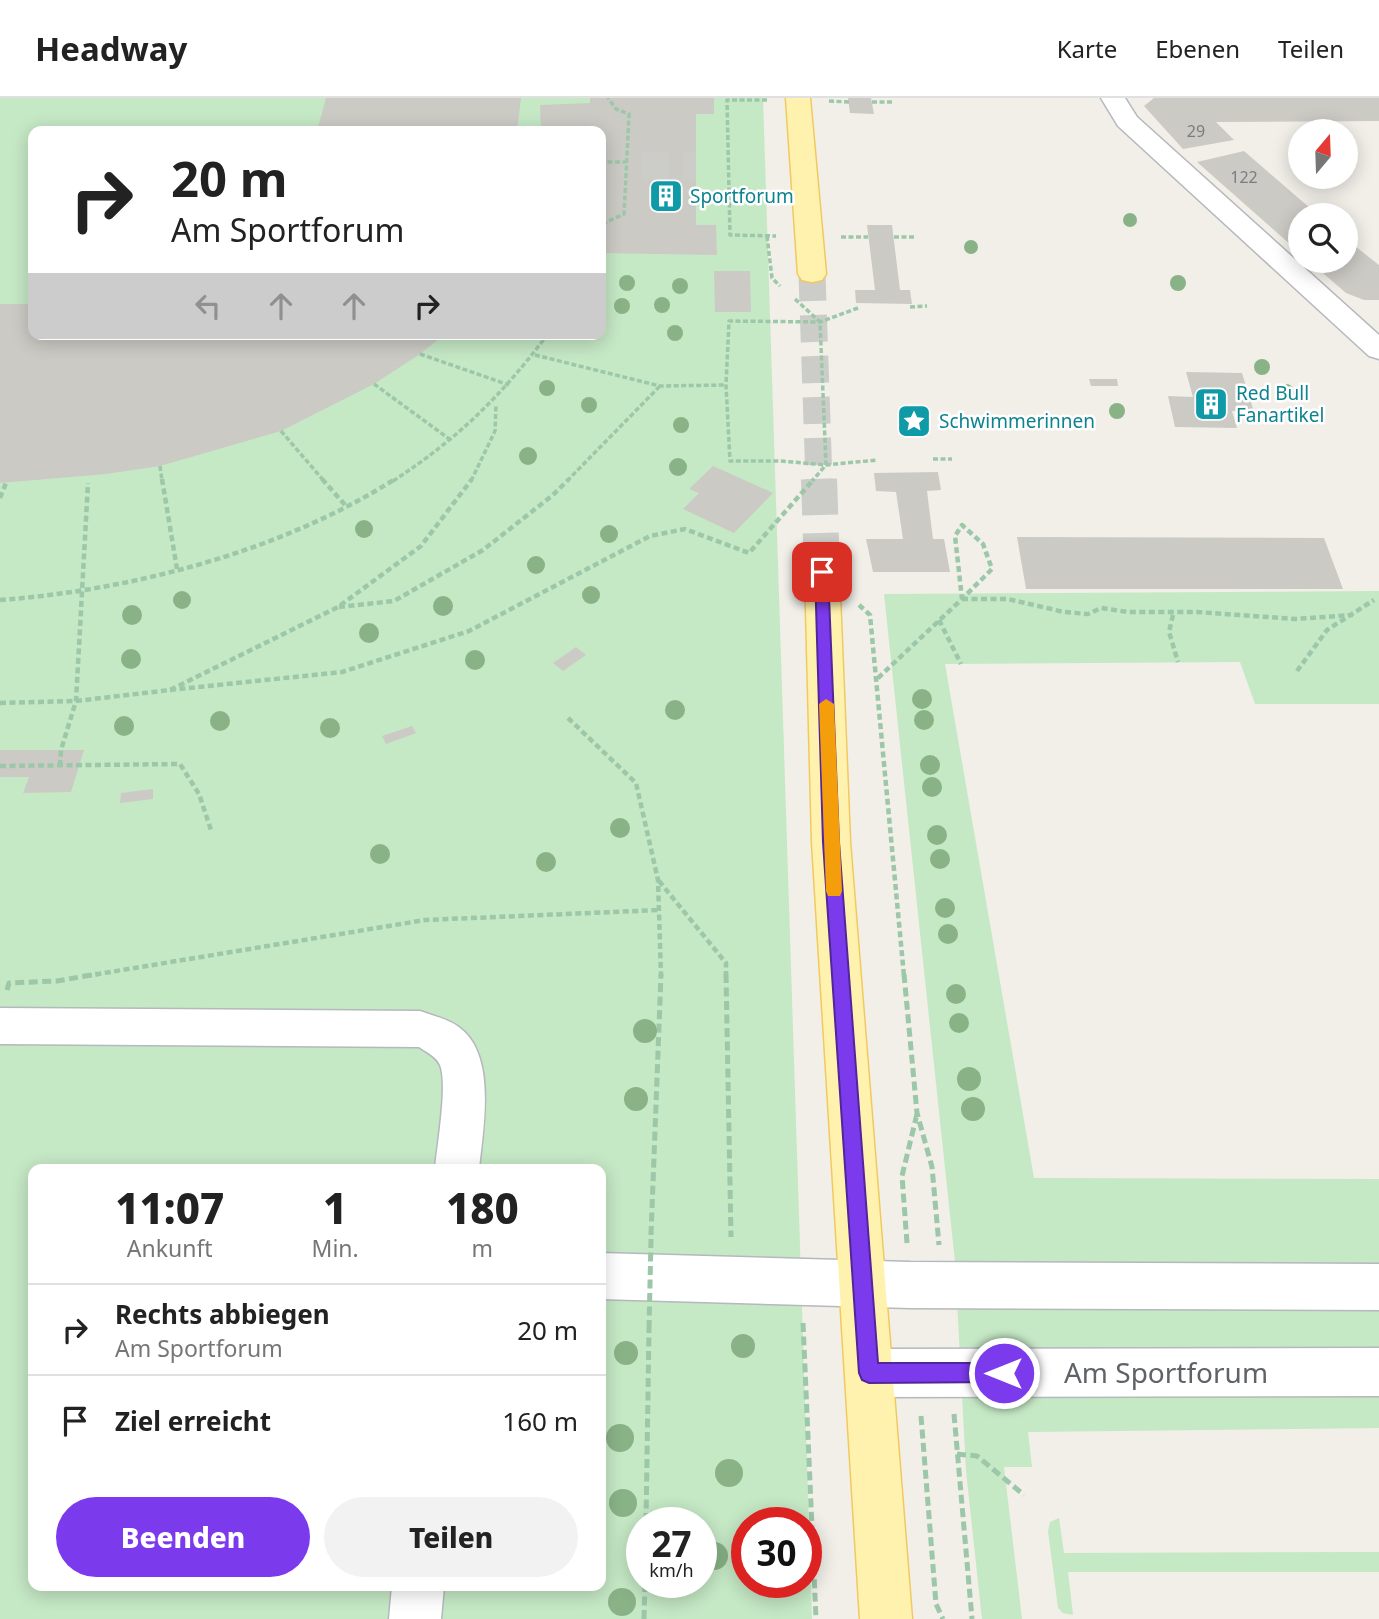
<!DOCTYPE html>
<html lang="de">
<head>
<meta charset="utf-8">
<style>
	:root { --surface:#fff; --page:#f2f2f2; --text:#222; --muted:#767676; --line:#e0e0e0; --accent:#7c3aed }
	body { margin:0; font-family:"Noto Sans",sans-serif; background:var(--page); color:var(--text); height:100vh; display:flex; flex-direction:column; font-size:26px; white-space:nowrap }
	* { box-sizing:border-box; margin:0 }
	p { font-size:23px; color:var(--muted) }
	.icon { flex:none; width:38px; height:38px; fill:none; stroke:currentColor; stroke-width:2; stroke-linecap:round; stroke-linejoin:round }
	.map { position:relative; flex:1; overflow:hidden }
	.drawer { position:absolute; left:28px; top:1066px; width:578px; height:427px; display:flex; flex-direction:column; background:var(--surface); border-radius:14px; box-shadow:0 4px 18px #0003 }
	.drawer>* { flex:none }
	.hud { position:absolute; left:28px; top:28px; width:578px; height:214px; border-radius:14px; box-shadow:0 4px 18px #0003; background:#fff; color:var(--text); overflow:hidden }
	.needle { width:46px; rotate:19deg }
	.fabs { position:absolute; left:1288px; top:21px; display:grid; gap:14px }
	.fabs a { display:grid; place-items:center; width:70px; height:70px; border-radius:50%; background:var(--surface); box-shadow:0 4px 18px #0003; font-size:35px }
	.speed { position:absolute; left:626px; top:1409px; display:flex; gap:14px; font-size:35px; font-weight:700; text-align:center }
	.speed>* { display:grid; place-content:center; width:91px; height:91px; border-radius:50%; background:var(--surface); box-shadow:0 4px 18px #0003; line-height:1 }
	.speed small { font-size:18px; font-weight:400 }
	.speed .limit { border:10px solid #d22; background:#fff; color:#111 }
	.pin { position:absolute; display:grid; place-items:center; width:60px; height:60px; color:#fff; margin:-30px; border-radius:14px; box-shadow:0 4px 10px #0006 }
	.me { position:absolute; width:77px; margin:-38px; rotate:270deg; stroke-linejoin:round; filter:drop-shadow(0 0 5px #0008) }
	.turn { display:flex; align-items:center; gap:24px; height:147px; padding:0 28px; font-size:32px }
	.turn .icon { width:91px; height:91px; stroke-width:2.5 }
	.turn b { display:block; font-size:49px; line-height:60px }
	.lanes { display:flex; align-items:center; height:66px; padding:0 28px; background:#0003; justify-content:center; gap:35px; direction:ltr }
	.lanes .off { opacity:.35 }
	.eta { display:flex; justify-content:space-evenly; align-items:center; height:119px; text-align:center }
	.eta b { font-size:42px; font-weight:800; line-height:49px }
	.primary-button { display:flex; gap:14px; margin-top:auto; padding:14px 28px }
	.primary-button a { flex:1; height:80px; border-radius:42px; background:var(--accent); color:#fff; font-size:28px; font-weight:800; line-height:80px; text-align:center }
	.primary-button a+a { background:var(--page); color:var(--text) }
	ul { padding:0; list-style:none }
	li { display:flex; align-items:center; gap:21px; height:91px; padding:0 28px; border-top:2px solid var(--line) }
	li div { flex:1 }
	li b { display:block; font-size:26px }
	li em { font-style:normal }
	header { display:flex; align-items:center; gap:42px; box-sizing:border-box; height:98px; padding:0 35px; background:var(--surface); border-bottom:2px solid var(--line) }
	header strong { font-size:33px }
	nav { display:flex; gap:38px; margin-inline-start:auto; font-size:24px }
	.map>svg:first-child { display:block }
	.green { fill:#c5e8c5; fill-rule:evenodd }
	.building { fill:#cccac5 }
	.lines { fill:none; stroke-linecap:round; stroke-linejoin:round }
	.minor-tunnel { stroke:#ccccc8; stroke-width:27; stroke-dasharray:27 14; stroke-linecap:butt }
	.major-tunnel-far1 { stroke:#ccccc8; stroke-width:27; stroke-dasharray:27 14; stroke-linecap:butt }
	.major-tunnel { stroke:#ccccc8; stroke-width:36; stroke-dasharray:36 18; stroke-linecap:butt }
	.minor-casing { stroke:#b5b8bc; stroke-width:3 }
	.major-casing { stroke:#f2c960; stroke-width:3 }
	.path-far2 { stroke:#9cc7a9; stroke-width:3.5; stroke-dasharray:5 2.5; stroke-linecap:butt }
	.path-far1 { stroke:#9cc7a9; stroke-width:4.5; stroke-dasharray:6 3.5; stroke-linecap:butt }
	.path { stroke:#9cc7a9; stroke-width:5; stroke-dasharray:9 4.5; stroke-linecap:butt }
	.minor { fill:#fff; fill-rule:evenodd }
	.major { fill:#fff2af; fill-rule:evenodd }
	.path-bridge { stroke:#9cc7a9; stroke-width:5; stroke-dasharray:9 4.5; stroke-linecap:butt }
	.tree { fill:#89b387 }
	.route { fill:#7c3aed; stroke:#51269a; stroke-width:2 }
	.slow { fill:#f59e0b }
	.labels { text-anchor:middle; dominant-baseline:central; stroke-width:5; stroke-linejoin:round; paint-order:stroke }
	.far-number-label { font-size:16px; fill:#7a7d7f }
	.far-culture-label { font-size:19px; fill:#0d838f; stroke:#fff; text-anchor:start }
	.near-street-label { font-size:28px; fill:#5f6368; stroke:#fff }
</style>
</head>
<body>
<header>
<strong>Headway</strong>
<nav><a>Karte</a><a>Ebenen</a><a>Teilen</a></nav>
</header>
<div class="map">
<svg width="1379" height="1521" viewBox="0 0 1379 1521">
	<rect width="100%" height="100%" fill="#f1efe8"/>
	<path class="green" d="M0,0H763L812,1521H0ZM33,33H600V236H33ZM33,1071H600V1488H33ZM642,1424H702V1484H642ZM747,1424H807V1484H747Z
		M1379,493V606H1255L1240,564L945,566L1034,1080L1379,1081V1330L1028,1334L1032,1369H1004L1022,1521H982L966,1373L955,1164L884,496Z
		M1059,1420L1064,1455L1379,1454V1474H1068L1073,1517L1063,1515L1058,1510L1048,1433L1050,1424Z"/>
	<path class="building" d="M326,0H521L517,33H317Z
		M590,0H714V16H696V127H716L717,157L600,155V33H541L540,7L590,5Z
		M848,0H871L874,16L850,15Z
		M1154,0H1379V23L1216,24L1234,42L1183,51L1144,8Z
		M1244,53L1318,117H1300V155L1197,64Z
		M867,127H892L900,192H910L912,206L856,205L855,192H875Z
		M1346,141L1379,167V202H1364L1346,195L1309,163H1346Z
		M714,173H750L751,214H715Z
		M0,206H33V236H445L420,256L374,286L281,333L160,368L106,376L0,385Z
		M1186,274L1242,275L1254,314L1232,313L1237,330L1175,329L1168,298L1193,299Z
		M1089,281H1117L1118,288H1091Z
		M713,368L773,395L734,435L683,411L699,395L689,391Z
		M938,374L941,392L927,393L933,441H944L950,474H873L866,441H903L896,394L876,393L874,375Z
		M1017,439L1324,440L1343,491H1026Z
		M576,549L586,557L563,573L553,565Z
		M412,628L416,635L386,646L382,638Z
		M0,652H84L71,694L23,695L29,679H0Z
		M153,691V701L120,705L121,695Z"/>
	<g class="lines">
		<path class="minor-tunnel" d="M642,68H696"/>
		<path class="major-tunnel-far1" d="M812,176L819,383"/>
		<path class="major-tunnel" d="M819,381L822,473"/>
		<g class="minor-casing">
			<path id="minor" d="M1101,0H1125L1137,19L1379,237V261L1369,258L1118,28Z
				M0,910L420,913C433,918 449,921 460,930C497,958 483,1031 479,1071H435C437,1048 448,986 440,967C436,958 426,954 419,949L0,946Z
				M600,1155L910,1164L1379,1166V1212L910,1210L600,1201Z
				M1379,1250V1298L869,1299L852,1292L845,1275L852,1258L869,1251Z
				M392,1488H444L441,1521H389Z"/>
		</g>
		<g class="major-casing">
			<path id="major" d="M786,0H810L826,176L822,182L812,184L802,182L798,176Z
				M822,462L834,465L839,473L850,744L912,1521H860L812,744L805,473L810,465Z"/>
		</g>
		<path class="path-far2" d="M767,2H727L730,137L776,138
			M829,3L849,4
			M872,4H894
			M600,64H626
			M600,133L602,126L624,116L629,16L616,11L608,0
			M767,138L772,180L780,188
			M841,139H868
			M894,139H916
			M795,201L820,224L826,367L812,383
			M910,209L927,208
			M858,210L820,224L729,223L726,287L730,363H781L826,367L877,362
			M420,256L509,287
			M535,257L660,288L726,287
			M374,286L452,343
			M281,333L324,383
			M933,361H952
			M160,368L162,383
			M393,383C459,340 501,298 548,236
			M471,383L495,333L496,306
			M567,383L660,288"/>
		<path class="path-far1" d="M162,381L177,471
			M322,381L346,408
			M0,400L6,385
			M962,501H1008L1064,514L1088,516L1101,510L1128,514H1197L1295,521L1353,517
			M0,502C133,492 282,453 395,381
			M859,507L870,517L904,878
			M339,509L394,503L483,452L553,397L569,381
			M1173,517L1169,534L1178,564
			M939,522L961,566
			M1297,573L1327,532L1374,502
			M878,580L962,501L955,438L962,427L983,446L992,471L964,499
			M170,592L342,574L469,533L650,438L685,431L749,455L814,381
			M0,605L76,603L170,592L338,509L421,448L472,381
			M568,620L636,685L658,782L661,878
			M0,668L180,666L199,696L211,732
			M60,668L61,652L76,603L88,385
			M659,783L726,865V878
			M86,878L425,822L660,812"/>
		<path class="path" d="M726,876L731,1139
			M904,876L917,1015L932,1069L939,1147
			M7,892L9,885L57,883L97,876
			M651,1137L661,876
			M907,1145L902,1078L917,1016
			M803,1225L816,1521
			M954,1316L972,1521
			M921,1318L936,1506L943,1521
			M957,1356L977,1358L1024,1397
			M646,1424L649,1231
			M644,1521L645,1484"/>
		<use href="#minor" class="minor"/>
		<use href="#major" class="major"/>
		<path class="path-bridge" d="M649,1231L651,1141"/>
	</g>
	<g class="tree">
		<circle cx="1130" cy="122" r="7"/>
		<circle cx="971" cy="149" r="7"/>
		<circle cx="627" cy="185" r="8"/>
		<circle cx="1178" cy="185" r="8"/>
		<circle cx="680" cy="188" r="8"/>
		<circle cx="662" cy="207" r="8"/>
		<circle cx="622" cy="208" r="8"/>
		<circle cx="675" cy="235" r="8"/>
		<circle cx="1262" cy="269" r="8"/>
		<circle cx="547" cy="290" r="8"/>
		<circle cx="1286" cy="294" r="8"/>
		<circle cx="589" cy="307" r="8"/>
		<circle cx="1117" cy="313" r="8"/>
		<circle cx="681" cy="327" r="8"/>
		<circle cx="528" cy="358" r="9"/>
		<circle cx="678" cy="369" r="9"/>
		<circle cx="364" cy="431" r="9"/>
		<circle cx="609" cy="436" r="9"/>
		<circle cx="536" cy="467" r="9"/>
		<circle cx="591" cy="497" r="9"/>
		<circle cx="182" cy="502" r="9"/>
		<circle cx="443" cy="508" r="10"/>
		<circle cx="132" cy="517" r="10"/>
		<circle cx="369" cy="535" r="10"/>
		<circle cx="131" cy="561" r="10"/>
		<circle cx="475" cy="562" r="10"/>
		<circle cx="922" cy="601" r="10"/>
		<circle cx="675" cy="612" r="10"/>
		<circle cx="924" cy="622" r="10"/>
		<circle cx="220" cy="623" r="10"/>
		<circle cx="124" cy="628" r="10"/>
		<circle cx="330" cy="630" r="10"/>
		<circle cx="930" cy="667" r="10"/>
		<circle cx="932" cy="689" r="10"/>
		<circle cx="620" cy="730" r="10"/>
		<circle cx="937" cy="737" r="10"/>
		<circle cx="380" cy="756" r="10"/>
		<circle cx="940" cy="761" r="10"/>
		<circle cx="546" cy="764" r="10"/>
		<circle cx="945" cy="810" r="10"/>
		<circle cx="948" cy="836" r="10"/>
		<circle cx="956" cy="896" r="10"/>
		<circle cx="959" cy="925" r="10"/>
		<circle cx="645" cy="933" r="12"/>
		<circle cx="969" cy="981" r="12"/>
		<circle cx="636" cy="1001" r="12"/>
		<circle cx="973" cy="1011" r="12"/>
		<circle cx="743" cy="1248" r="12"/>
		<circle cx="626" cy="1255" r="12"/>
		<circle cx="620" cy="1340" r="14"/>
		<circle cx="729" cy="1375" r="14"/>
		<circle cx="623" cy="1405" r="14"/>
		<circle cx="714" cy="1458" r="14"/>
		<circle cx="622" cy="1504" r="14"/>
	</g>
	<path class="route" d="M822,469L828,474L839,744L878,1265H1004L1011,1267L1014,1275L1011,1282L1004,1284L869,1285L862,1282L859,1275L823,744L815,474Z"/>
	<path class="slow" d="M826,601L834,606L842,793L840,798H828L826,793L819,606Z"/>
	<defs>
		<g id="building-square" transform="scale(1.75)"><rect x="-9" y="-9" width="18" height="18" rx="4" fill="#0f9aa8" stroke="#fff"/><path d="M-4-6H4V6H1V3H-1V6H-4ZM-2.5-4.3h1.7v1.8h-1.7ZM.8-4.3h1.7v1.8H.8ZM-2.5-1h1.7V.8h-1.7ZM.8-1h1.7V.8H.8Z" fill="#fff"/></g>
		<g id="sight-square" transform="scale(1.75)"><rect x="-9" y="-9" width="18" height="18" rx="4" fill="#0f9aa8" stroke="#fff"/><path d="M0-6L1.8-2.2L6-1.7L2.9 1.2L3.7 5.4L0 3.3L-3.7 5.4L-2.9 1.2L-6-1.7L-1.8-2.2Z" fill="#fff"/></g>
	</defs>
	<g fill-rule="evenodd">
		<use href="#building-square" x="666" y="98"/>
		<use href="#building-square" x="1211" y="306"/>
		<use href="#sight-square" x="914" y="323"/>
	</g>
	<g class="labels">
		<g class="far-number-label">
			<text x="1196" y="33">29</text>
			<text x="1244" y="79">122</text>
		</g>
		<g class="far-culture-label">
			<text x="690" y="98">Sportforum</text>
			<text x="1236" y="295">Red Bull<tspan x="1236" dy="22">Fanartikel</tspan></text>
			<text x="939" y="323">Schwimmerinnen</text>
		</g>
		<g class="near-street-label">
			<text x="1166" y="1274">Am Sportforum</text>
		</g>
	</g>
</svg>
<div class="fabs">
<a><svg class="needle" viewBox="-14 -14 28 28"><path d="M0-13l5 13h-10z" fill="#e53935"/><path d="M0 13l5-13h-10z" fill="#767676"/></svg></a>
<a><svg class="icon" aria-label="search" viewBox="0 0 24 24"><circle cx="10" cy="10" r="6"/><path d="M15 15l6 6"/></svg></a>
</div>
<div class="speed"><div>27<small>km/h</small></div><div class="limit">30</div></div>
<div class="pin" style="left:822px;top:474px;background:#d93025"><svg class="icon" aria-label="arrive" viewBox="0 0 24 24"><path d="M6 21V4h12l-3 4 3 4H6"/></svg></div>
<svg class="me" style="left:1004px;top:1275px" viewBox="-20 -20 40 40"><circle r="17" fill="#7c3aed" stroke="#fff" stroke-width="3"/><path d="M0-11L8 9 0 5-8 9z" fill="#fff"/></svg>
<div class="hud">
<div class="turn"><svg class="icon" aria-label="right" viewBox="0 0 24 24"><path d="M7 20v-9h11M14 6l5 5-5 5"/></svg><div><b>20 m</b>Am Sportforum</div></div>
<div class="lanes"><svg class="icon off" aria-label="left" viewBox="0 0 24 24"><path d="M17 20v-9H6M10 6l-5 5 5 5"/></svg><svg class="icon off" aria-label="ahead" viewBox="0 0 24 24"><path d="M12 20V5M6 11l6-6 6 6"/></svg><svg class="icon off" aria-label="ahead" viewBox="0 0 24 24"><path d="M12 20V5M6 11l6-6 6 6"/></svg><svg class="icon" aria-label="right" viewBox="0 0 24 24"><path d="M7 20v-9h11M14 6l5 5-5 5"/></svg></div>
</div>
<section class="drawer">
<div class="eta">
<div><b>11:07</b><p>Ankunft</p></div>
<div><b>1</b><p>Min.</p></div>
<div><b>180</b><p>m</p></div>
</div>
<ul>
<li><svg class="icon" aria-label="right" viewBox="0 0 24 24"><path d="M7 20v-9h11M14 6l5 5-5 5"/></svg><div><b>Rechts abbiegen</b><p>Am Sportforum</p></div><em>20 m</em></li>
<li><svg class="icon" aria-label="arrive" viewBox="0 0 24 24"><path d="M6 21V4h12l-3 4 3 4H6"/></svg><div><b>Ziel erreicht</b></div><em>160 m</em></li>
</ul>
<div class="primary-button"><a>Beenden</a><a>Teilen</a></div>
</section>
</div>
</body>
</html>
